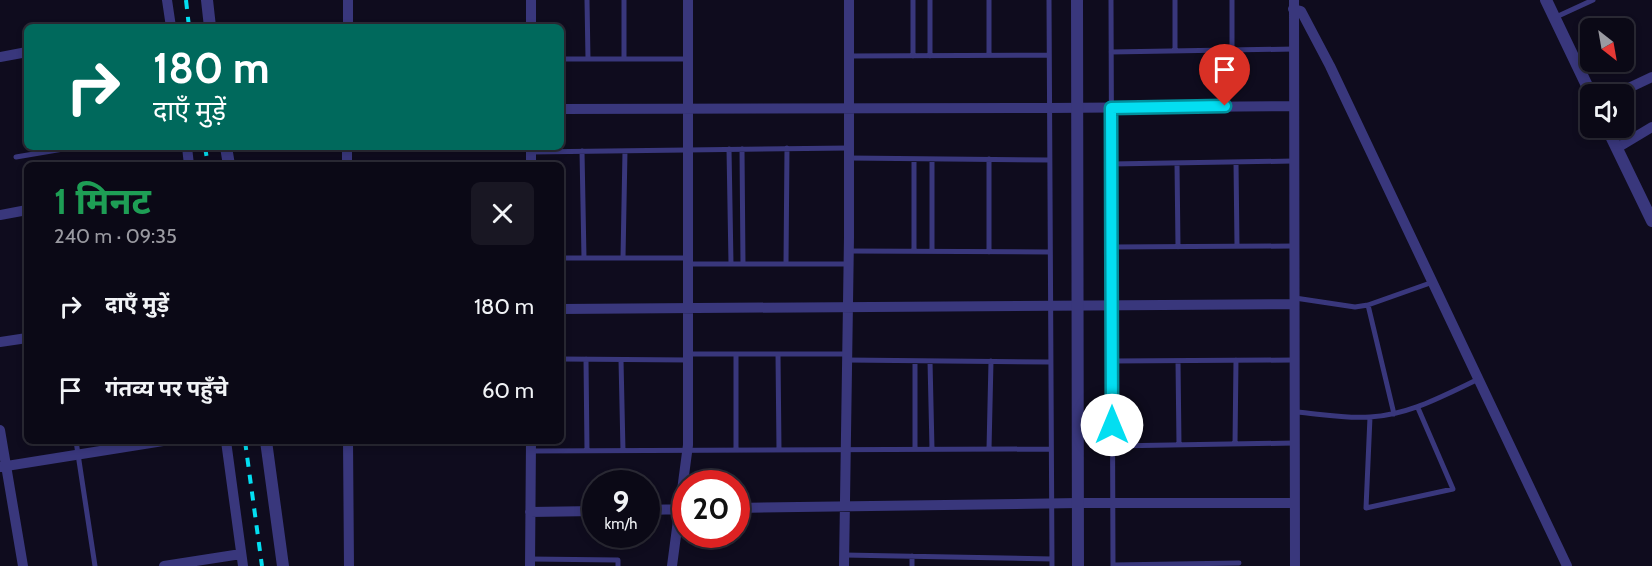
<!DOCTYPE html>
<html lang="hi">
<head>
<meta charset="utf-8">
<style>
	:root { --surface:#0b0916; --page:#191723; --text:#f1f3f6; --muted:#9a9aa1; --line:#2b2a35 }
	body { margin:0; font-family:Cabin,"Noto Sans Devanagari",sans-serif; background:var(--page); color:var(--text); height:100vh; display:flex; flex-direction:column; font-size:22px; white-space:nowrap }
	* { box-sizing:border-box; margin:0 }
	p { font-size:20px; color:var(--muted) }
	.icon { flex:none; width:33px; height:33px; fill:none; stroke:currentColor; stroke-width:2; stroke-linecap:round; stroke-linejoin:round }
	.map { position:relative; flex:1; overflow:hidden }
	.sheet { position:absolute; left:24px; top:162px; width:540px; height:282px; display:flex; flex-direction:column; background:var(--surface); border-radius:9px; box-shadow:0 3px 9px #0003,0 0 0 2px var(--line) }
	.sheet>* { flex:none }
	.top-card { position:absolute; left:24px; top:24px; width:540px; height:126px; border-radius:9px; box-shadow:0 3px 9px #0003,0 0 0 2px var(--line); background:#00695c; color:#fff; overflow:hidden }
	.needle { width:39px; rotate:149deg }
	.buttons { position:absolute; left:1580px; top:18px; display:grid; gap:12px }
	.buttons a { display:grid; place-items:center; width:54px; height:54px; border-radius:9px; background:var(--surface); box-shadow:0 3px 9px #0003,0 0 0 2px var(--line); font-size:30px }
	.speed { position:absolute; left:582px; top:470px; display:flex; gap:12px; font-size:30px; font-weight:700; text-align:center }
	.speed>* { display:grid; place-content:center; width:78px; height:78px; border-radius:50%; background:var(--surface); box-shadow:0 3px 9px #0003,0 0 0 2px var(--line); line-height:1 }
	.speed small { font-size:15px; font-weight:400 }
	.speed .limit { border:9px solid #d22; background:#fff; color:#111 }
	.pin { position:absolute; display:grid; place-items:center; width:51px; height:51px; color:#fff; margin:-62px -26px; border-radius:50% 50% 50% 0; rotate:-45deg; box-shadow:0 0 6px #0007 }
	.pin .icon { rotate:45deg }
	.me { position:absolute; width:66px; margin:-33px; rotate:0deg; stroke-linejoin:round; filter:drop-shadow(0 0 4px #0008) }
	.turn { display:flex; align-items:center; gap:21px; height:126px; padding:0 30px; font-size:27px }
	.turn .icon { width:78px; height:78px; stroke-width:2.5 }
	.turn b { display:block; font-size:42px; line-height:51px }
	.round { display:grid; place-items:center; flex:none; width:63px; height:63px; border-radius:9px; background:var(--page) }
	.head { display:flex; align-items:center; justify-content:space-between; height:102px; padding:0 30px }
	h1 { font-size:36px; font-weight:700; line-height:45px; color:#1e9e55 }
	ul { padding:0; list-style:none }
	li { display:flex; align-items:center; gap:18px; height:84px; padding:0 30px }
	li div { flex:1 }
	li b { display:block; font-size:22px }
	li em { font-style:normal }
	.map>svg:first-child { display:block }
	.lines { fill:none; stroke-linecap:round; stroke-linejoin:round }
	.service { stroke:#39377c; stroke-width:5 }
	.minor { stroke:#39377c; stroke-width:10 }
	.tertiary { stroke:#39377c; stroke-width:12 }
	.rail { stroke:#03def1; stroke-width:4; stroke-dasharray:9 8; stroke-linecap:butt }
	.route-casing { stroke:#02909d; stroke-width:15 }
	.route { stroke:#03def1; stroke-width:10 }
</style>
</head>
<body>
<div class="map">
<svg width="1652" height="566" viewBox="0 0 1652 566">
	<rect width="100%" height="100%" fill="#0f0c1e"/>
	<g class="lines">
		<path class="service" d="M587,0L588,59
			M913,0V56
			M930,0V56
			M989,0V55
			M1049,0L1052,566
			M1111,0L1113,566
			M1175,0V51
			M1232,0V50
			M1556,17L1593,0
			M1111,52L1294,49
			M849,56L1049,55
			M561,59H688
			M624,59V0
			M729,149L731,264
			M742,149L743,264
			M582,151L584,258
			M531,152L849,148
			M16,157L75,147
			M849,158L1049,160
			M932,159V251
			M1236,162L1237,246
			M1177,163L1178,247
			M1111,164L1293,161
			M1112,247L1293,246
			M849,251L1049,252
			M914,251V159
			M989,252V159
			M561,258H687
			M623,258L625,151
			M687,264H848
			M786,264L787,148
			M1295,298L1355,307L1368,305L1433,282
			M1368,305L1394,414
			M688,354H847
			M778,354L779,450
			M561,359L688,360
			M586,359L587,451
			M621,360L623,451
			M847,360L1049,362
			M930,361L932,449
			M1112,361L1293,360
			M1178,361L1179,445
			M1296,412C1320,414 1346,419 1370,417C1410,415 1444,395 1479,379
			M1370,417L1366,508L1453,489L1418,408
			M76,441L95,566
			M1235,444L1236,360
			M1112,446L1294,443
			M915,449V361
			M989,449L991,361
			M736,450V354
			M531,451L1050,449
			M844,555L1052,559
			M530,559L618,560V566
			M1113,565L1239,563
			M912,566V556"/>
		<path class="minor" d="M167,0L171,27
			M531,0V27
			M1294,0L1295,566
			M1293,9L1301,11L1330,66L1567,566
			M348,27V0
			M0,57L27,52
			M1616,94L1652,77
			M561,109L1049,108L1293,106
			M187,147L189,165
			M1617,148L1652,127
			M347,165V147
			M531,165V147
			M0,215L27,210
			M561,309L1293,304
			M0,342L27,338
			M0,430L23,566
			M226,441L243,566
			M348,441L349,566
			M0,467L163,441
			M736,508L1078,503H1294
			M646,510L685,509
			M530,512L596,511
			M164,566L241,554
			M530,566L531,441
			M672,566L688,445V0
			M844,566L849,237V0"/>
		<path class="tertiary" d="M207,0L210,27
			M1077,0L1078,566
			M1546,0L1591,94
			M1607,128L1652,221
			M226,147L229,165
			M266,441L283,566"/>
		<path class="rail" d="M186,0L189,27
			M205,147L208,165
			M245,441L262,566"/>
	</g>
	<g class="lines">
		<g class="route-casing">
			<path id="route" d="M1112,425L1111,108L1225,106"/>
		</g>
		<use href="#route" class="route"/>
	</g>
</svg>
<div class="buttons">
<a><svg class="needle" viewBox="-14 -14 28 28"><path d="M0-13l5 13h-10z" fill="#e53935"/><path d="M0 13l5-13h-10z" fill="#9a9aa1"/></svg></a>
<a><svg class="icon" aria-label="sound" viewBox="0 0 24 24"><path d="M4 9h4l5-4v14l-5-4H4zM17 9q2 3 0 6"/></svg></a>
</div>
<div class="speed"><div>9<small>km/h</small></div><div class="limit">20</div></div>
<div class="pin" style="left:1225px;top:106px;background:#d93025"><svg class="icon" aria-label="arrive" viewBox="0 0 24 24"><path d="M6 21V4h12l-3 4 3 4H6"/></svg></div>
<svg class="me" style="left:1112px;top:425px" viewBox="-20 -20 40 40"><circle r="19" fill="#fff"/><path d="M0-13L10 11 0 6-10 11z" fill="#03def1"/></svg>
<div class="top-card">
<div class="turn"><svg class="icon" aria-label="right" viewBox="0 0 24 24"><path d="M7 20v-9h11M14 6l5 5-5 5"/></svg><div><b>180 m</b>दाएँ मुड़ें</div></div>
</div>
<section class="sheet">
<div class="head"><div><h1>1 मिनट</h1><p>240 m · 09:35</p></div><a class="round"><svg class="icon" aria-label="close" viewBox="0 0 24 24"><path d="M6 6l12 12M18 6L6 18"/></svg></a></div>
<ul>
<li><svg class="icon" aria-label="right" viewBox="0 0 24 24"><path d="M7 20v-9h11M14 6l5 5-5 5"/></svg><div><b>दाएँ मुड़ें</b></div><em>180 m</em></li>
<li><svg class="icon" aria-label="arrive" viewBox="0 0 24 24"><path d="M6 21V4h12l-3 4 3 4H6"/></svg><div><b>गंतव्य पर पहुँचे</b></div><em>60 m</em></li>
</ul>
</section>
</div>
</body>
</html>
